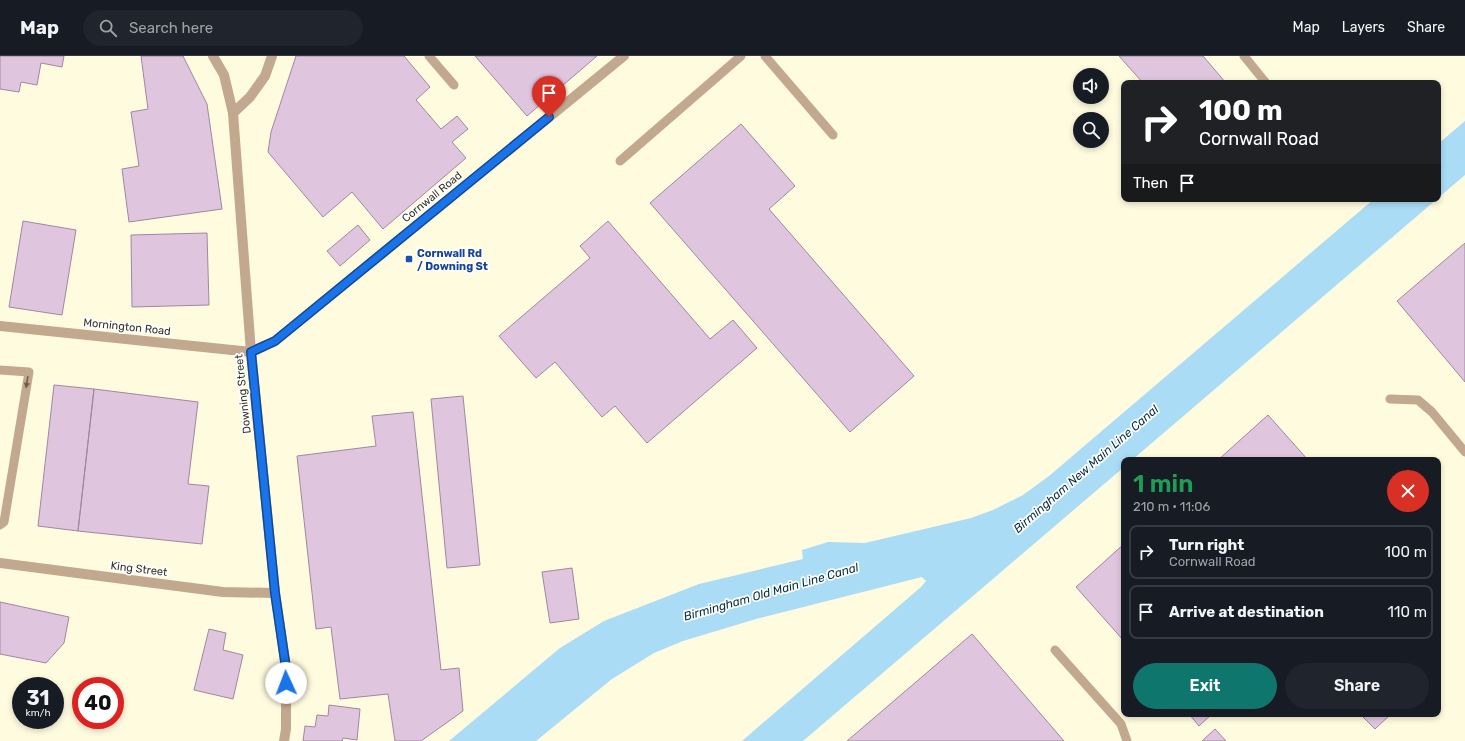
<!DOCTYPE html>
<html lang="en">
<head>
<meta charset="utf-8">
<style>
	:root { --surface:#171b24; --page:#20242c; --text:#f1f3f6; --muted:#9ea1a6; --line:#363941; --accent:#0f766e }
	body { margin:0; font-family:Rubik,sans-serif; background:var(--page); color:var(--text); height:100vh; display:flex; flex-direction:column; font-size:15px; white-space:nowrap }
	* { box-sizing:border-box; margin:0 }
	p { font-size:13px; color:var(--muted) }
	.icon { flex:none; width:22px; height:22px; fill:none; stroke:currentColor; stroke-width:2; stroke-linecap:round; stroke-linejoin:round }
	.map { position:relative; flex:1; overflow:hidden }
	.side { position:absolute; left:1121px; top:401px; width:320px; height:260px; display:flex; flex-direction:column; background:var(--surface); border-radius:8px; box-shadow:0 2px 6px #0003 }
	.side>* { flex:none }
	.top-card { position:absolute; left:1121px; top:24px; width:320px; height:122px; border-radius:8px; box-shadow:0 2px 6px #0003; background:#202124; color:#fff; overflow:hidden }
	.tools { position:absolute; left:1073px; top:12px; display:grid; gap:8px }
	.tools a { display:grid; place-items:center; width:36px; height:36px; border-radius:50%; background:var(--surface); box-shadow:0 2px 6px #0003; font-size:20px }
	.speed { position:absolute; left:12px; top:621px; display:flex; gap:8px; font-size:20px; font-weight:700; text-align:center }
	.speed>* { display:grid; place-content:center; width:52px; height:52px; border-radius:50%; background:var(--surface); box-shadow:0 2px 6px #0003; line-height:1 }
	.speed small { font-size:10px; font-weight:400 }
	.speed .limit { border:6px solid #d22; background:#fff; color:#111 }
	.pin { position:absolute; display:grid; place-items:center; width:34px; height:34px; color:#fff; margin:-41px -17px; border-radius:50% 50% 50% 0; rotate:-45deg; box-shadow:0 0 4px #0007 }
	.pin .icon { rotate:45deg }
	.me { position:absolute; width:44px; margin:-22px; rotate:358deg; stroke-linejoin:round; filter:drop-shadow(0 0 3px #0008) }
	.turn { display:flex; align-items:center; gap:14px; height:84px; padding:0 12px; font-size:18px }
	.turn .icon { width:52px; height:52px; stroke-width:2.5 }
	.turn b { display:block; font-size:28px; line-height:34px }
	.then { display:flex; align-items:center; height:38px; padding:0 12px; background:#0003; gap:8px; font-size:15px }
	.round { display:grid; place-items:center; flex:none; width:42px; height:42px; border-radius:21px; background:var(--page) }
	.head { display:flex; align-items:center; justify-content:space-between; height:68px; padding:0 12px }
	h1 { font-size:24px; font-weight:600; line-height:30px; color:#1e9e55 }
	.action { display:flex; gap:8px; margin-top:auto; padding:8px 12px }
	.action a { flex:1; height:46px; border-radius:24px; background:var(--accent); color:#fff; font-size:16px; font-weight:600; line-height:46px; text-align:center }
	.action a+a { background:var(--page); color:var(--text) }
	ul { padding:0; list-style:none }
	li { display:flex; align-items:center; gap:12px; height:54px; margin:0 8px 6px; padding:0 4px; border:2px solid var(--line); border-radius:8px }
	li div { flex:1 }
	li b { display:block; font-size:15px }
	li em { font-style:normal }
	header { display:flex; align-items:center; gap:24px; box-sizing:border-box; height:56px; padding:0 20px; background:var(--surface); border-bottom:1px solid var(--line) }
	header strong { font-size:19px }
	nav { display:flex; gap:22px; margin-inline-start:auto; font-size:14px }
	.search { width:280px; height:36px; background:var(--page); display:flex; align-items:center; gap:10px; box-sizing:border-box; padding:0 14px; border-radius:22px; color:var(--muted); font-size:15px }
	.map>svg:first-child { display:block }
	.water { fill:#aadcf6 }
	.building { fill:#e0c5df; stroke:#a0879f }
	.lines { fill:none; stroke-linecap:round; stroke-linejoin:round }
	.service { stroke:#c2a88e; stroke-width:9 }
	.minor { stroke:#c2a88e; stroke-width:10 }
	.tertiary { stroke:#c2a88e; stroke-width:10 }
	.oneway { fill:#6d614e }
	.route-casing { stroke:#114b97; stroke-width:10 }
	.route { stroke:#1a73e8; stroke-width:7 }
	.transit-dot { fill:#1a4fb4; stroke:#fff; stroke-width:1.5 }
	.labels { text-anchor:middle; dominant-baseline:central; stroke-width:3.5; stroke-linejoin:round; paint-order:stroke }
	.street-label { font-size:11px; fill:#343224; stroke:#fff }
	.transit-label { font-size:11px; font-weight:bold; fill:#164399; stroke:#fff; text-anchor:start }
	.water-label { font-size:12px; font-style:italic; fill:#062f41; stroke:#fff }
</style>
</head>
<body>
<header>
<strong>Map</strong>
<div class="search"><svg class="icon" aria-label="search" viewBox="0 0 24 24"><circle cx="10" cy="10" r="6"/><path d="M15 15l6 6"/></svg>Search here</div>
<nav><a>Map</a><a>Layers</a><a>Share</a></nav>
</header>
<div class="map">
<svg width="1465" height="685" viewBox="0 0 1465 685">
	<rect width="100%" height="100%" fill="#fffbdf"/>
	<path class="water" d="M1465,65V119L1438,142V88Z
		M1374,143H1437L1132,404H1124V411L803,685H742L921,531L926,525L922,521L756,563L683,585L654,597L612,623L536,685H449L560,592L604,565L699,528L803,503L802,494L828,486L865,487L971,462L993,454L1023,439L1049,420Z"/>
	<path class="building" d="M0,0H64L62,11L41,7L37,29L21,26L19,36L0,33Z
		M141,0H183L207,48L222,153L129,166L122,113L139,110L131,56L148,53Z
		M296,0H404L430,31L416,44L441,73L457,60L468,73L452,86L466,102L383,173L352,136L323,161L268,96L271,76Z
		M475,0H597L527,60Z
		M1119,0H1203L1226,27H1143Z
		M741,68L795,130L769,153L914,320L850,376L650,147Z
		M23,165L76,174L62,259L9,251Z
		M608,165L710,283L733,264L757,292L647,387L615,350L602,361L555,306L536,322L499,280L590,202L580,190Z
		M358,169L370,184L340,210L327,195Z
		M207,177L209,249L132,251L131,179Z
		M1465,187V326L1397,245Z
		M54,329L94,333L78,475L38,470Z
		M94,333L198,346L188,428L209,430L202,488L78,475Z
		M463,340L480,509L447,512L431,343Z
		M413,356L441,614L459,612L463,655L421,685H395L388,638L340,643L331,571L316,573L297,400L376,390L372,360Z
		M1268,359L1308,404H1218Z
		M1124,488V585L1076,531Z
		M572,512L579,563L550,567L542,516Z
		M0,546L69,561L64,587L46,607L0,598Z
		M209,573L226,577L223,594L243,599L233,643L194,634Z
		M972,578L1064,685H847Z
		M329,649L360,653L357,684L343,682L342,685H303L305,670L315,671L317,659L328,660Z
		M1189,658H1212L1199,670Z
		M1360,658H1391L1375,673Z
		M1215,673L1226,685H1202Z"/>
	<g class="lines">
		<path class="service" d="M429,0L454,29
			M765,0L833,79
			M1244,0L1266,27
			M620,105L741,0
			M0,314L29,316L4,466L0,469
			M1390,343L1418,344L1432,356L1465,396
			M1055,594L1121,668L1127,685"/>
		<path class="minor" d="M213,0L224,19L233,57
			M0,270L251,296L275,285L624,0
			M0,507L223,536L275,537"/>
		<path class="tertiary" d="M272,0L265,20L250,41L233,57L251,296L275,537L286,611V673L284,685"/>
	</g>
	<defs><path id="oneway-solid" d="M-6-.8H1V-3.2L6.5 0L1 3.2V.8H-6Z"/></defs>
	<use class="oneway" href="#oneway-solid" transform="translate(27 326) rotate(99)"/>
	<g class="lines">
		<g class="route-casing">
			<path id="route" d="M286,627V612L275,537L251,296L275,285L549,61"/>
		</g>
		<use href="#route" class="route"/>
	</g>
	<rect class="transit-dot" x="405" y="199" width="8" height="8" rx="2"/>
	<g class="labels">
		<g class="street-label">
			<text transform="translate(432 141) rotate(-39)">Cornwall Road</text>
			<text transform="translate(127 271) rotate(6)">Mornington Road</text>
			<text transform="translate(243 338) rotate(-96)">Downing Street</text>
			<text transform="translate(139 513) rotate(7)">King Street</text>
		</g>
		<g class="transit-label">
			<text x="417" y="197">Cornwall Rd<tspan x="417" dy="13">/ Downing St</tspan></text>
		</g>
		<g class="water-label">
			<text transform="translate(1086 413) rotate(-41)">Birmingham New Main Line Canal</text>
			<text transform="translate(771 536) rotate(-16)">Birmingham Old Main Line Canal</text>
		</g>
	</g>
</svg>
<div class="tools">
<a><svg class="icon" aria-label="sound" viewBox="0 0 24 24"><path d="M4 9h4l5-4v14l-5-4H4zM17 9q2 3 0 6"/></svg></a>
<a><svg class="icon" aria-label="search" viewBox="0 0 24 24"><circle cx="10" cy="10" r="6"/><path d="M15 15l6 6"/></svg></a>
</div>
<div class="speed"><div>31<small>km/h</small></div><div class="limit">40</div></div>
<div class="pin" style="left:549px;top:61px;background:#d93025"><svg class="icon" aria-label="arrive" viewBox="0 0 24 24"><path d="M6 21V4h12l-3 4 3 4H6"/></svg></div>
<svg class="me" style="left:286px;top:627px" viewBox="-20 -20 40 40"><circle r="19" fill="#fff"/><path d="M0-13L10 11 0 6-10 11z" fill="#1a73e8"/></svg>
<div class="top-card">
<div class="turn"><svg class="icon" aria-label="right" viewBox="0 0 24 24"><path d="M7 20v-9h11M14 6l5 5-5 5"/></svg><div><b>100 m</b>Cornwall Road</div></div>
<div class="then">Then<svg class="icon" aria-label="arrive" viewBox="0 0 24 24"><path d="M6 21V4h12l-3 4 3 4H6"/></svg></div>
</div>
<section class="side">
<div class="head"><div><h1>1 min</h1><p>210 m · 11:06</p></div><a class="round" style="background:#d93025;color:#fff"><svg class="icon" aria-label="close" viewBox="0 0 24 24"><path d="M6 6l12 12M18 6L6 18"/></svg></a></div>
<ul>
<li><svg class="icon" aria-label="right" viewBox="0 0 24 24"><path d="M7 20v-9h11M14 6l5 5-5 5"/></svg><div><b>Turn right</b><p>Cornwall Road</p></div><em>100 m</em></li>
<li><svg class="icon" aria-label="arrive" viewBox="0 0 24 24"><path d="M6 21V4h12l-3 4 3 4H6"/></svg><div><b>Arrive at destination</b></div><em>110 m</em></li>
</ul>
<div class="action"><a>Exit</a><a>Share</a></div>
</section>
</div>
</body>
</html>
